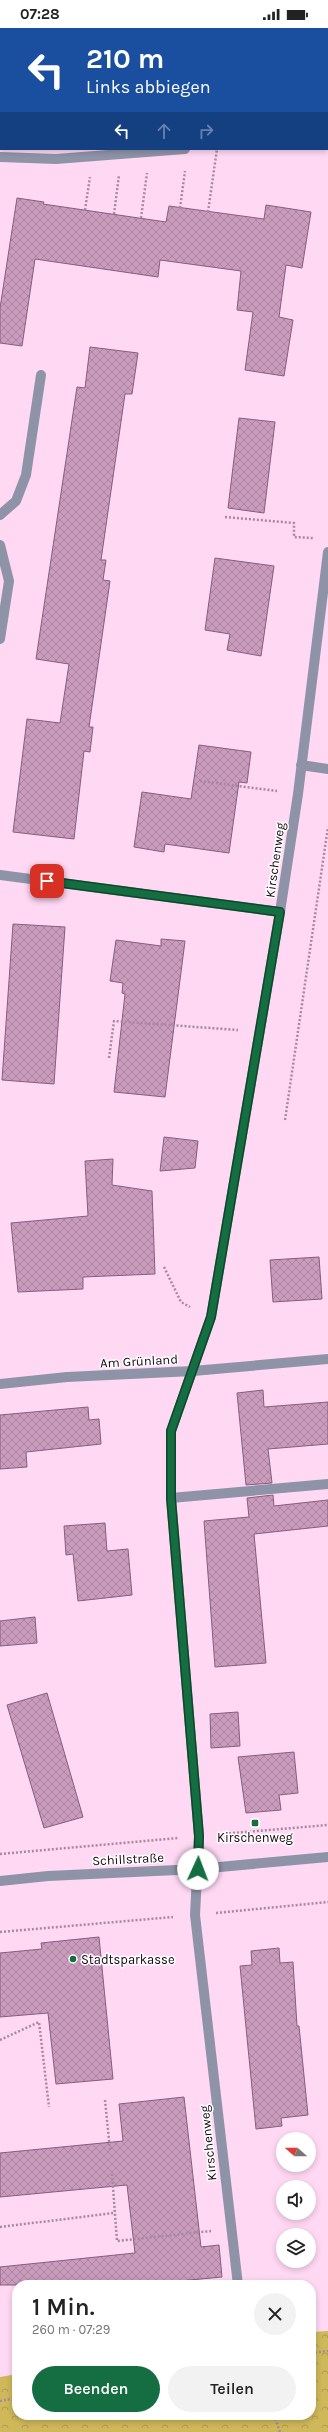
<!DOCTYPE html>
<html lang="de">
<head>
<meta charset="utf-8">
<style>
	:root { --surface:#fff; --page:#f2f2f2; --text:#222; --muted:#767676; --accent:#146e42 }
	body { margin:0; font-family:Karla,sans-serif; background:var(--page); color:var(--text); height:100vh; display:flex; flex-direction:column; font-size:15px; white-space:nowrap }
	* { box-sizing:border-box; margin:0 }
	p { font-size:13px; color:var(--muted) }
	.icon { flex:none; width:22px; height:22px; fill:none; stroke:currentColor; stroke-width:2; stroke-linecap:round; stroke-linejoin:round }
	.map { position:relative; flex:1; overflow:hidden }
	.panel { position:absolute; left:12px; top:2252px; width:304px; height:140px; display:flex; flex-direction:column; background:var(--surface); border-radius:16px; box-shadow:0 2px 6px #0003 }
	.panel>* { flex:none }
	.hud { position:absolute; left:0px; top:0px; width:328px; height:122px; box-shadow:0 2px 6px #0003; background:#1a4fa0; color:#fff; overflow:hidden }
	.needle { width:26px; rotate:290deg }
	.controls { position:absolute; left:276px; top:2104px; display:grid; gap:8px }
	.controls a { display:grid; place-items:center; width:40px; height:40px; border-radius:50%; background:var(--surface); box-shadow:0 2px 6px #0003; font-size:20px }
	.pin { position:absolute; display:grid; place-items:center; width:34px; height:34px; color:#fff; margin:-17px; border-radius:8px; box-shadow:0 2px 6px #0006 }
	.me { position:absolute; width:44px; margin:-22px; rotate:2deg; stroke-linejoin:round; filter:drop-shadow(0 0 3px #0008) }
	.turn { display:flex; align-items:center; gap:14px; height:84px; padding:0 20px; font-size:18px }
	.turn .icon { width:52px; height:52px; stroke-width:2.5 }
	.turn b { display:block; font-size:28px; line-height:34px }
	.lanes { display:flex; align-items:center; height:38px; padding:0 20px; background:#0003; justify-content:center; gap:20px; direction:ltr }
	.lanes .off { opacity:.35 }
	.round { display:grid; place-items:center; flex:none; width:42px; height:42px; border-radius:21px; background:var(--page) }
	.head { display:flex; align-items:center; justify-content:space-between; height:68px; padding:0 20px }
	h1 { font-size:24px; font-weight:600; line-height:30px }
	.primary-button { display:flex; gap:8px; margin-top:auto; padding:8px 20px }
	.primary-button a { flex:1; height:46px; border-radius:24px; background:var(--accent); color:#fff; font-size:16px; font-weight:600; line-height:46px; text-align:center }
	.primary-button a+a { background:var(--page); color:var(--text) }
	.status { display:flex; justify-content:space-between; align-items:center; height:28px; padding:0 20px; background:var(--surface); direction:ltr }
	.status svg { height:11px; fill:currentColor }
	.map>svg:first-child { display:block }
	.park { fill:url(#park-crowns) }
	.building { fill:url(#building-cross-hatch); stroke:#875d7c }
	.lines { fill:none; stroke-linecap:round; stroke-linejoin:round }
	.path { stroke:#a7899e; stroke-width:2.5; stroke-dasharray:2 2; stroke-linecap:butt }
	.lane { stroke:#8e93a8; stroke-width:10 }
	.street { stroke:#8e93a8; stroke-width:10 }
	.route-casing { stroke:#0d482b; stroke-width:10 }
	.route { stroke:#146e42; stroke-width:7 }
	.poi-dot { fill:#146e42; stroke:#fff; stroke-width:1.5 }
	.labels { text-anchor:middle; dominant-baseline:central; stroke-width:3; stroke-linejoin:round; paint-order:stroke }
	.street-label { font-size:13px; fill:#170713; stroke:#fff }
	.poi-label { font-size:13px; fill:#170713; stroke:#fff }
</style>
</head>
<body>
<div class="status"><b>07:28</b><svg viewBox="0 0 49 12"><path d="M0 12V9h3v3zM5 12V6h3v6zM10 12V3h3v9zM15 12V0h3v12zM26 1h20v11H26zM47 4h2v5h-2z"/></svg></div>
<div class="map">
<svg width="328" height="2404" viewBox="0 0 328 2404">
	<defs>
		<pattern id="park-crowns" width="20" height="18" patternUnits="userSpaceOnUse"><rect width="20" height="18" fill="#ceb85a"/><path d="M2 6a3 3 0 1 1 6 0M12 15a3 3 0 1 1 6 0" fill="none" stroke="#b09d4d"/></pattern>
		<pattern id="building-cross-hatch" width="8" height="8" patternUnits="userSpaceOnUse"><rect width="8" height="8" fill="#c99bbd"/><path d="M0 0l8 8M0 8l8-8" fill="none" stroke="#ac84a2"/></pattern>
	</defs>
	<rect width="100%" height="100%" fill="#ffd8f4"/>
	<path class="park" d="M328,2303V2404H0V2349L17,2346V2387H311V2304Z"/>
	<path class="building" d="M17,170L44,174L43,176L166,194L169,178L264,191L266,177L311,184L302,240L286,237L279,289L293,292L284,348L245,342L253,284L237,282L241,243L160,232L158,249L35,231L22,318L0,315V280Z
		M90,319L138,325L132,366H125L101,532H106L103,552L110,553L89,699H93L90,724L84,723L74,811L13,804L27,691L60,695L69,636L36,631L77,359L85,360Z
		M239,390L275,394L264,485L228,480Z
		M215,530L274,538L261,628L227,622L230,606L205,602Z
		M199,717L251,724L247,755L239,754L229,825L165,816L164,824L134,819L142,764L191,771Z
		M13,896L65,899L54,1056L2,1052Z
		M161,911L185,913L165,1069L114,1064L125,966L122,965L123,955L110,953L116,912L161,918Z
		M164,1109L198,1113L195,1140L160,1143Z
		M113,1131L112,1157L152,1163L155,1246L83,1249V1261L18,1264L11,1195L88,1188L85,1133Z
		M319,1229L322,1271L273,1274L270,1232Z
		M263,1362L264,1379L328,1374V1416L268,1421L272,1455L246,1457L237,1365Z
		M88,1379L89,1392L99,1391L101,1416L26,1424L27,1439L0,1441V1387Z
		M273,1467L274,1478L328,1472V1498L254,1506L266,1635L215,1639L204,1493L249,1489L247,1470Z
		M105,1495L107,1523L128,1521L132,1567L78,1573L73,1526L66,1527L64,1498Z
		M35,1589L37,1615L0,1618V1593Z
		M47,1665L83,1789L44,1800L7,1677Z
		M238,1684L240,1718L211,1720L210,1686Z
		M294,1724L298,1765L279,1767L281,1782L246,1785L238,1729Z
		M99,1909L113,2051L56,2056L48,1985L0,1989V1925L42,1921L41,1915Z
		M279,1920L280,1935L293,1934L297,1998H299L308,2087L281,2090L282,2098L256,2101L240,1938L252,1937L251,1923Z
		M184,2069L201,2219L219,2217L222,2249L137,2257H0V2239L135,2225L127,2157L0,2169V2125L123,2113L119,2076Z"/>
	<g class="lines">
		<path class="path" d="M180,180L185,143
			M85,182L90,149
			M208,184L217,121
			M114,186L119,147
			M141,190L147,145
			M225,489L294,495V509L313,510
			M200,753L277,763
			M109,1030L114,993L238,1002
			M285,1092L328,799
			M164,1239L181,1274L190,1279
			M221,1806L328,1797
			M0,1826L178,1810
			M216,1885L328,1874
			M0,1904L173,1889
			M0,2012L39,1994L49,2079
			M105,2072L110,2122
			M112,2146L117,2213L211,2203
			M0,2199L114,2185
			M311,2325L328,2323
			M0,2373L17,2370
			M274,2387L280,2404"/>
		<path class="lane" d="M171,1470L328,1456"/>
		<path class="street" d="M327,108H328
			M0,129L56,131L185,121
			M0,487L16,473L26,447L41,347
			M0,517L9,553L0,611
			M301,737L328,741
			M0,847L280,884
			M0,1356L67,1349L193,1343L328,1331
			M0,1853L48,1848L198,1841L328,1829
			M238,2257L195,1887L199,1808L171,1470V1403L211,1289L280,884L298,766L328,524"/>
	</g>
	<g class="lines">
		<g class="route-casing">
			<path id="route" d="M47,853L280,884L211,1289L171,1403V1470L199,1808L198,1841"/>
		</g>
		<use href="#route" class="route"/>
	</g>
	<g class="poi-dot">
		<rect x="251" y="1791" width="8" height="8" rx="2"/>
		<circle cx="73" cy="1931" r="4"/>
	</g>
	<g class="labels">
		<g class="street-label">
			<text transform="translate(275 832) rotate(-82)">Kirschenweg</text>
			<text transform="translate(139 1333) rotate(-3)">Am Grünland</text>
			<text transform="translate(128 1831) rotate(-3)">Schillstraße</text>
			<text transform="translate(208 2115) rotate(-96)">Kirschenweg</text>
		</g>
		<g class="poi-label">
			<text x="255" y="1809">Kirschenweg</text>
			<text x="81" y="1931" text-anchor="start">Stadtsparkasse</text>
		</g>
	</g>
</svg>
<div class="controls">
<a><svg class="needle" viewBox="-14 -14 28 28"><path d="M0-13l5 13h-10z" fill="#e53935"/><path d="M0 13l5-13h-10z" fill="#767676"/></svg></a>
<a><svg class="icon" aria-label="sound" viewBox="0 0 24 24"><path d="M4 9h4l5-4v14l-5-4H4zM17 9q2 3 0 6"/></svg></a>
<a><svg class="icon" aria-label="layers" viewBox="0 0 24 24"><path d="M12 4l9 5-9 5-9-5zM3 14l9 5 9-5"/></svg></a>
</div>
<div class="pin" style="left:47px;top:853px;background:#d93025"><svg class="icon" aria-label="arrive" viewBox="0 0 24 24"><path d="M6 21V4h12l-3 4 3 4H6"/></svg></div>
<svg class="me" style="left:198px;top:1841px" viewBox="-20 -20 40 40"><circle r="19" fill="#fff"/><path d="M0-13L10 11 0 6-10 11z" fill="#146e42"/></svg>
<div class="hud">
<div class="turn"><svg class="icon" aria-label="left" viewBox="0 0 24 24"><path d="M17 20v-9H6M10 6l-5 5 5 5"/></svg><div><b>210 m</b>Links abbiegen</div></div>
<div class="lanes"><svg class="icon" aria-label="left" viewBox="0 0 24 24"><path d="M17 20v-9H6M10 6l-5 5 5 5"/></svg><svg class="icon off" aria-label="ahead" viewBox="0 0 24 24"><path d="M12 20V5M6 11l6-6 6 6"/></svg><svg class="icon off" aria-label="right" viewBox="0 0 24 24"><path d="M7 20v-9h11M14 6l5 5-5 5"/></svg></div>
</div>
<section class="panel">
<div class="head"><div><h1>1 Min.</h1><p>260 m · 07:29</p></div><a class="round"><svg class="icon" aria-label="close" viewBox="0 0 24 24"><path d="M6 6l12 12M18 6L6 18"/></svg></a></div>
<div class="primary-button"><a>Beenden</a><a>Teilen</a></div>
</section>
</div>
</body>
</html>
